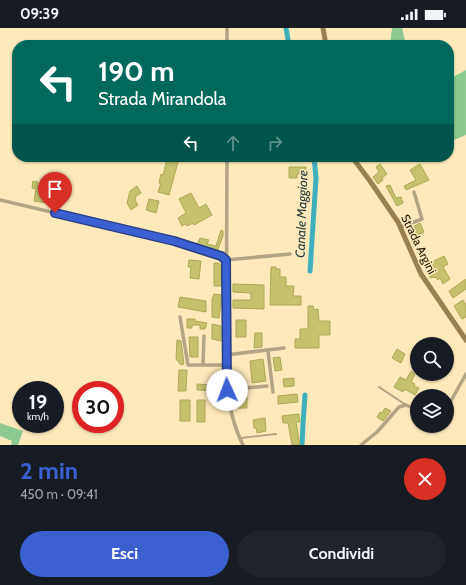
<!DOCTYPE html>
<html lang="it">
<head>
<meta charset="utf-8">
<style>
	:root { --surface:#171b24; --page:#20242c; --text:#f1f3f6; --muted:#9ea1a6; --accent:#3b60d2 }
	body { margin:0; font-family:Cabin,sans-serif; background:var(--page); color:var(--text); height:100vh; display:flex; flex-direction:column; font-size:15px; white-space:nowrap }
	* { box-sizing:border-box; margin:0 }
	p { font-size:13px; color:var(--muted) }
	.icon { flex:none; width:22px; height:22px; fill:none; stroke:currentColor; stroke-width:2; stroke-linecap:round; stroke-linejoin:round }
	.map { position:relative; height:417px; overflow:hidden }
	.panel { display:flex; flex-direction:column; background:var(--surface); flex:1 }
	.panel>* { flex:none }
	.hud { position:absolute; left:12px; top:12px; width:442px; height:122px; border-radius:16px; box-shadow:0 1px 3px #0004; background:#00695c; color:#fff; overflow:hidden }
	.fabs { position:absolute; left:410px; top:309px; display:grid; gap:8px }
	.fabs a { display:grid; place-items:center; width:44px; height:44px; border-radius:50%; background:var(--surface); box-shadow:0 1px 3px #0004; font-size:20px }
	.speed { position:absolute; left:12px; top:353px; display:flex; gap:8px; font-size:20px; font-weight:700; text-align:center }
	.speed>* { display:grid; place-content:center; width:52px; height:52px; border-radius:50%; background:var(--surface); box-shadow:0 1px 3px #0004; line-height:1 }
	.speed small { font-size:10px; font-weight:400 }
	.speed .limit { border:6px solid #d22; background:#fff; color:#111 }
	.pin { position:absolute; display:grid; place-items:center; width:34px; height:34px; color:#fff; margin:-41px -17px; border-radius:50% 50% 50% 0; rotate:-45deg; box-shadow:0 0 4px #0007 }
	.pin .icon { rotate:45deg }
	.me { position:absolute; width:44px; margin:-22px; rotate:358deg; stroke-linejoin:round; filter:drop-shadow(0 0 3px #0008) }
	.turn { display:flex; align-items:center; gap:14px; height:84px; padding:0 20px; font-size:18px }
	.turn .icon { width:52px; height:52px; stroke-width:2.5 }
	.turn b { display:block; font-size:28px; line-height:34px }
	.lanes { display:flex; align-items:center; height:38px; padding:0 20px; background:#0003; justify-content:center; gap:20px; direction:ltr }
	.lanes .off { opacity:.35 }
	.round { display:grid; place-items:center; flex:none; width:42px; height:42px; border-radius:21px; background:var(--page) }
	.head { display:flex; align-items:center; justify-content:space-between; height:68px; padding:0 20px }
	h1 { font-size:24px; font-weight:700; line-height:30px; color:var(--accent) }
	.primary-button { display:flex; gap:8px; margin-top:auto; padding:8px 20px }
	.primary-button a { flex:1; height:46px; border-radius:24px; background:var(--accent); color:#fff; font-size:16px; font-weight:700; line-height:46px; text-align:center }
	.primary-button a+a { background:var(--page); color:var(--text) }
	.status { display:flex; justify-content:space-between; align-items:center; height:28px; padding:0 20px; background:var(--surface); direction:ltr }
	.status svg { height:11px; fill:currentColor }
	.map>svg:first-child { display:block }
	.green { fill:#8bc990 }
	.lines { fill:none; stroke-linecap:round; stroke-linejoin:round }
	.canal { stroke:#3eafbd; stroke-width:5 }
	.building { fill:#c5c16d; stroke:#aca955 }
	.service { stroke:#b3a483; stroke-width:2 }
	.minor { stroke:#b3a483; stroke-width:3.5 }
	.secondary { stroke:#97814f; stroke-width:5 }
	.route-casing { stroke:#263e88; stroke-width:10 }
	.route { stroke:#3b60d2; stroke-width:7 }
	.labels { text-anchor:middle; dominant-baseline:central; stroke-width:3; stroke-linejoin:round; paint-order:stroke }
	.street-label { font-size:12px; fill:#211700; stroke:#fee9ba }
	.water-label { font-size:13px; font-style:italic; fill:#233b3f; stroke:#fee9ba }
</style>
</head>
<body>
<div class="status"><b>09:39</b><svg viewBox="0 0 49 12"><path d="M0 12V9h3v3zM5 12V6h3v6zM10 12V3h3v9zM15 12V0h3v12zM26 1h20v11H26zM47 4h2v5h-2z"/></svg></div>
<div class="map">
<svg width="466" height="417" viewBox="0 0 466 417">
	<rect width="100%" height="100%" fill="#fee9ba"/>
	<path class="green" d="M392,0H402L406,17H390Z
		M466,42V107L449,114V51Z
		M0,395L23,403L18,417H11L12,413L0,408Z"/>
	<g class="lines">
		<path class="canal" d="M286,0L289,17
			M310,243L316,150L314,129
			M302,417L303,396L305,367"/>
	</g>
	<path class="building" d="M167,131L178,134L169,167L158,164L161,155H159L161,146L163,147Z
		M380,136L387,146L382,150L383,152L378,156L373,149L379,144L376,139Z
		M420,136L429,152L406,162L404,158L416,152L410,142Z
		M289,139H306V146H297V150H289Z
		M33,153L38,154L37,160L62,164L60,177L34,173L36,161L32,160Z
		M390,157L396,170L401,169L403,175L397,178L386,158Z
		M137,158L141,165L136,168L135,172L138,177L131,182L127,175L130,163Z
		M191,165L199,180L206,176L212,187L194,197L193,195L187,198L185,196L182,198L178,190L186,185L179,171Z
		M149,171L159,173L156,185L146,182Z
		M420,195L424,204L415,208L411,200Z
		M221,202L223,203V208L217,224L197,217L200,210L209,212L207,216L216,218Z
		M444,228L448,236L443,239L450,251L443,256L440,250L438,252L435,249L430,250V244L426,237Z
		M189,232L201,233L199,251L190,250L191,239H188Z
		M214,235H219L221,238V250H223L222,258H214Z
		M271,239H276V241H280V249H286V258H294L293,268H301V277H270Z
		M466,251V261L453,270L449,263Z
		M233,256L264,257V281L233,280V272H251V265L233,264Z
		M214,266L222,267L219,290L212,289V271Z
		M180,269L206,273V284L178,279Z
		M463,272L466,277V289L462,291L454,278Z
		M308,278H313L314,282L318,281L319,293H330V307H319V320H295V311H300V301H308Z
		M187,291H195V293L207,295L205,301H200V297H192V300H187Z
		M236,292H246V309H236Z
		M212,296L221,298V313L212,311Z
		M255,305H262V319L254,320Z
		M189,309H198V329H190Z
		M177,312L181,313L184,336L181,337L176,331Z
		M397,321L405,326L401,335L392,330Z
		M280,329L282,342L275,343L273,330Z
		M263,331L266,353L252,355L250,333Z
		M179,342H187L186,363H178Z
		M411,343L415,346L411,354L415,356L414,358L419,360L415,367L405,361L403,364L394,359L400,349L406,352Z
		M210,350H214V357H220V363L197,362V356L210,357Z
		M294,350V358L284,359L283,351Z
		M297,366L298,374L278,376V368Z
		M238,369H247V380H238Z
		M180,372H190V393H180Z
		M197,372H205V394H197Z
		M385,380L391,383L383,393L377,389L380,384L382,385Z
		M299,386L300,394H296L300,417H292L288,395H283L282,388Z
		M265,390L266,403L257,405L256,400H254L253,392Z"/>
	<g class="lines">
		<path class="service" d="M379,359L406,377
			M241,410L276,406"/>
		<path class="minor" d="M227,17V0
			M227,129L226,351C228,374 233,397 243,417
			M0,172L175,213L221,229L226,232L290,226
			M401,199L422,191L414,164
			M180,289L188,337H226
			M268,323L273,364
			M226,327L284,320
			M203,337L204,308
			M227,362L267,358
			M447,380L466,346
			M361,417L377,404L399,379L406,377L417,382"/>
		<path class="secondary" d="M323,0L326,17
			M352,129L370,153L398,194L421,246L466,312"/>
	</g>
	<g class="lines">
		<g class="route-casing">
			<path id="route" d="M55,185L174,213L221,228L226,232L227,362"/>
		</g>
		<use href="#route" class="route"/>
	</g>
	<g class="labels">
		<g class="street-label">
			<text transform="translate(419 216) rotate(64)">Strada Argini</text>
		</g>
		<g class="water-label">
			<text transform="translate(301 186) rotate(-88)">Canale Maggiore</text>
		</g>
	</g>
</svg>
<div class="fabs">
<a><svg class="icon" aria-label="search" viewBox="0 0 24 24"><circle cx="10" cy="10" r="6"/><path d="M15 15l6 6"/></svg></a>
<a><svg class="icon" aria-label="layers" viewBox="0 0 24 24"><path d="M12 4l9 5-9 5-9-5zM3 14l9 5 9-5"/></svg></a>
</div>
<div class="speed"><div>19<small>km/h</small></div><div class="limit">30</div></div>
<div class="pin" style="left:55px;top:185px;background:#d93025"><svg class="icon" aria-label="arrive" viewBox="0 0 24 24"><path d="M6 21V4h12l-3 4 3 4H6"/></svg></div>
<svg class="me" style="left:227px;top:362px" viewBox="-20 -20 40 40"><circle r="19" fill="#fff"/><path d="M0-13L10 11 0 6-10 11z" fill="#3b60d2"/></svg>
<div class="hud">
<div class="turn"><svg class="icon" aria-label="left" viewBox="0 0 24 24"><path d="M17 20v-9H6M10 6l-5 5 5 5"/></svg><div><b>190 m</b>Strada Mirandola</div></div>
<div class="lanes"><svg class="icon" aria-label="left" viewBox="0 0 24 24"><path d="M17 20v-9H6M10 6l-5 5 5 5"/></svg><svg class="icon off" aria-label="ahead" viewBox="0 0 24 24"><path d="M12 20V5M6 11l6-6 6 6"/></svg><svg class="icon off" aria-label="right" viewBox="0 0 24 24"><path d="M7 20v-9h11M14 6l5 5-5 5"/></svg></div>
</div>
</div>
<section class="panel">
<div class="head"><div><h1>2 min</h1><p>450 m · 09:41</p></div><a class="round" style="background:#d93025;color:#fff"><svg class="icon" aria-label="close" viewBox="0 0 24 24"><path d="M6 6l12 12M18 6L6 18"/></svg></a></div>
<div class="primary-button"><a>Esci</a><a>Condividi</a></div>
</section>
</body>
</html>
